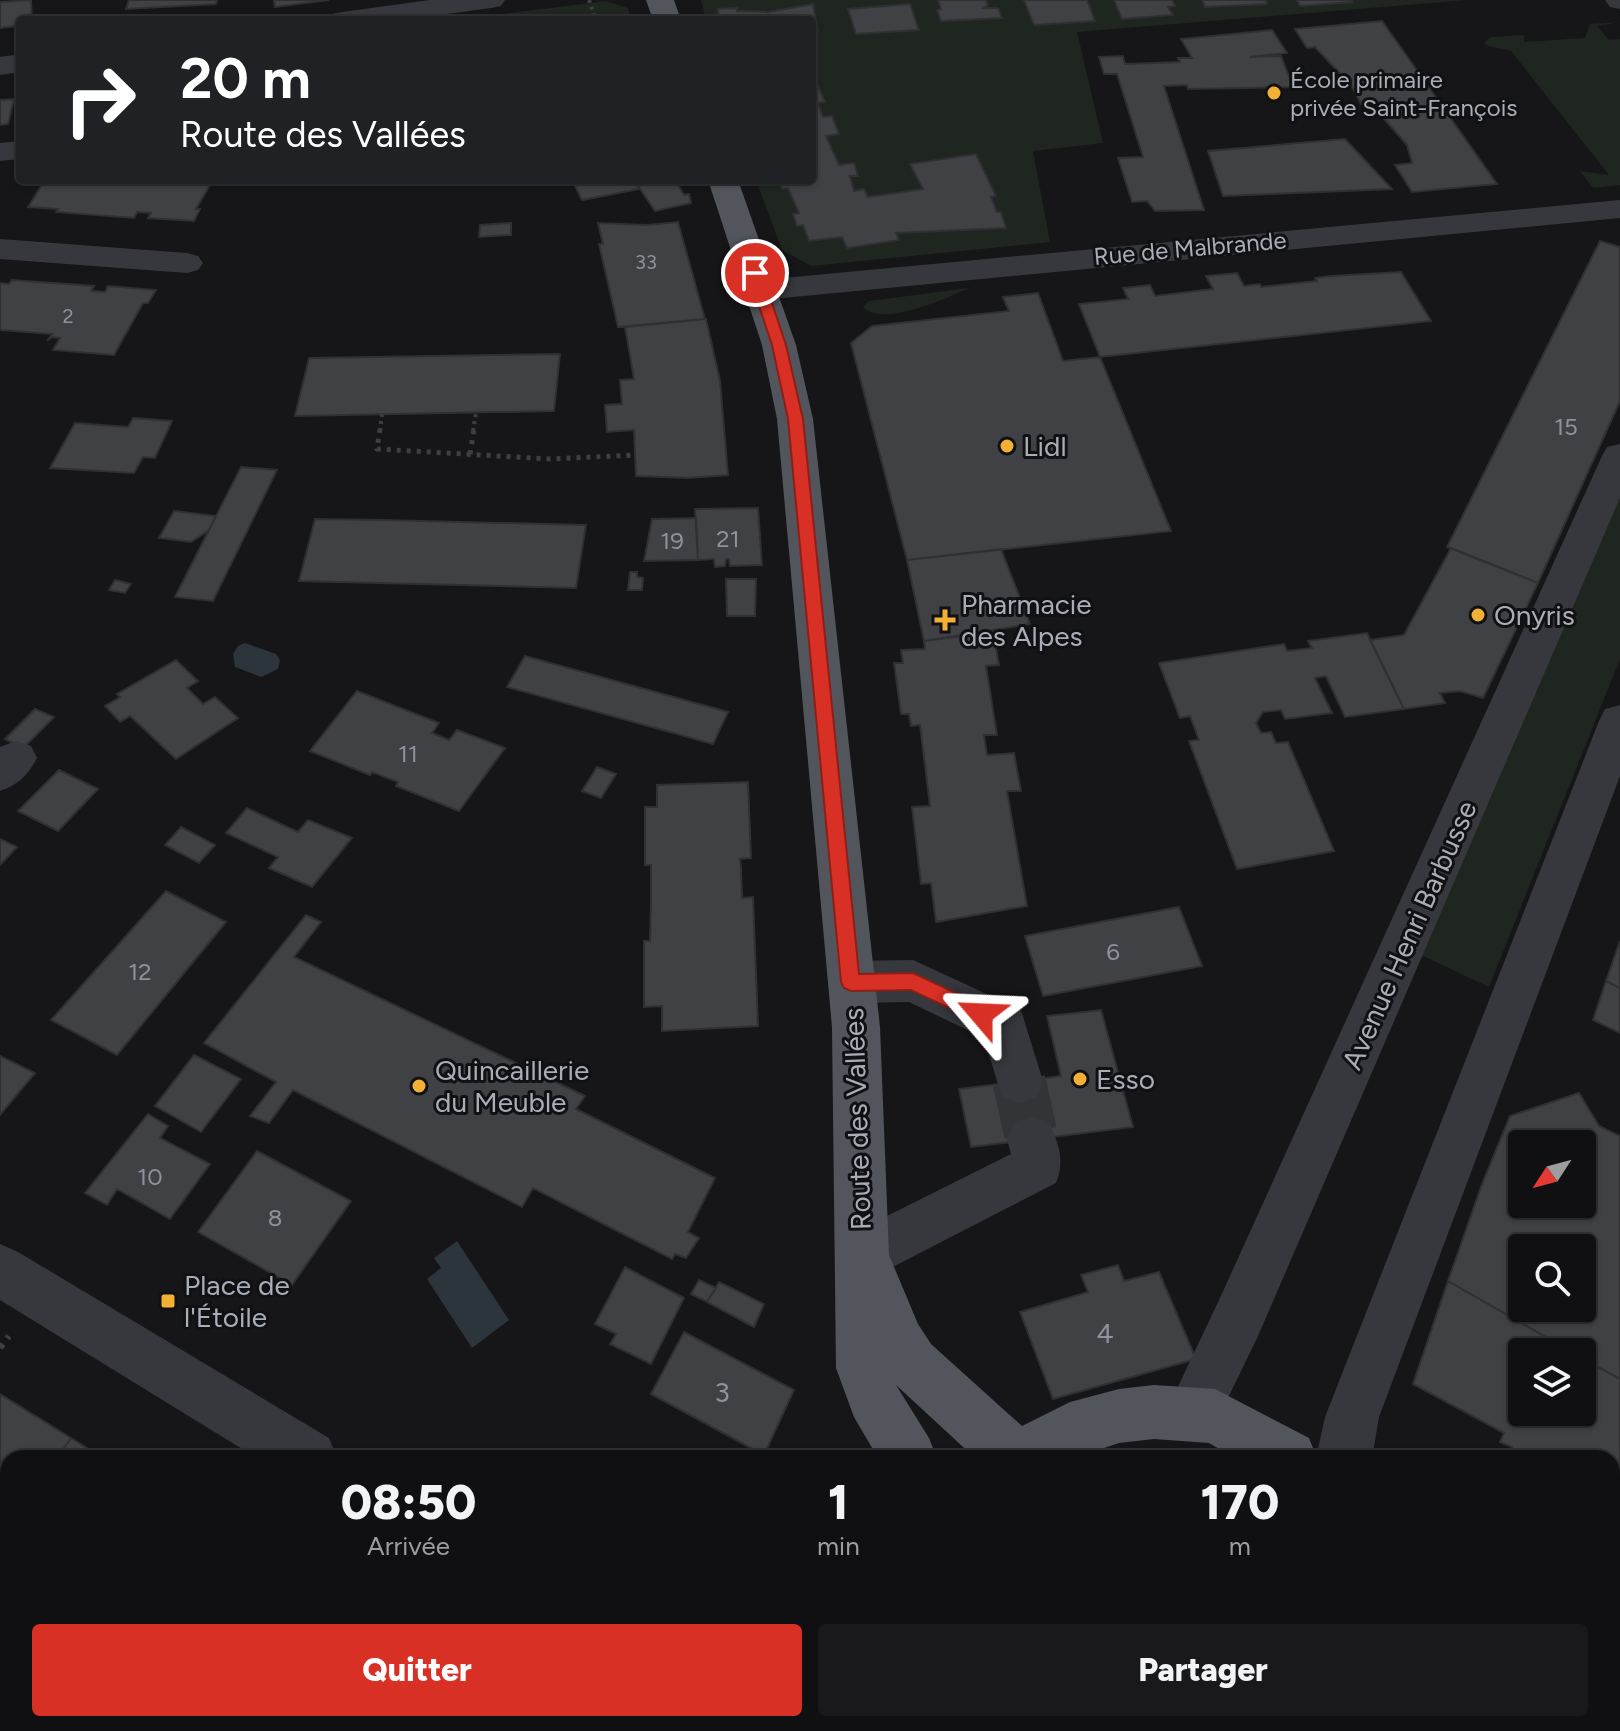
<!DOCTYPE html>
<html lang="fr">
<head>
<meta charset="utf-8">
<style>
	:root { --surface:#101012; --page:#19191b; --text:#f1f3f6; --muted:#9c9d9f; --line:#303032; --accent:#d93025 }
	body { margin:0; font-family:Figtree,sans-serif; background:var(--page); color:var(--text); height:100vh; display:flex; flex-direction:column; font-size:30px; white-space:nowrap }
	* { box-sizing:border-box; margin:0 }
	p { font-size:26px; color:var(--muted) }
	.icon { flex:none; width:44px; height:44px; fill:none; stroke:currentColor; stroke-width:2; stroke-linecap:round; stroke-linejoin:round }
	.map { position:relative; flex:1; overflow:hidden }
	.panel { position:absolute; left:0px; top:1450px; width:1620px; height:282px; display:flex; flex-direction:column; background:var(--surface); border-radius:24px 24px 0 0; box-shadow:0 2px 6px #0004,0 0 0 2px var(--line) }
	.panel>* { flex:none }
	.hud { position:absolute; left:16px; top:16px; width:800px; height:168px; border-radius:8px; box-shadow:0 2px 6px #0004,0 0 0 2px var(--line); background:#202124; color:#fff; overflow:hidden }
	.needle { width:52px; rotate:234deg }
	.controls { position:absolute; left:1508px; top:1130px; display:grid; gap:16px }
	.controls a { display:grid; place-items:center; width:88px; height:88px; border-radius:8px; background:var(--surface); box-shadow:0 2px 6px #0004,0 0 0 2px var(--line); font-size:40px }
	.pin { position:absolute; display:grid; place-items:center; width:68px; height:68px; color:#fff; margin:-34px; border:4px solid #fff; border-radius:50%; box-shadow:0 2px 8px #0007 }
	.me { position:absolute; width:88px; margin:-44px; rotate:296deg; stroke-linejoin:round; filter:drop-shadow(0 0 6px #0008) }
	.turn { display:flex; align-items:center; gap:28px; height:168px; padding:0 32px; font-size:36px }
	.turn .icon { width:104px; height:104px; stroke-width:2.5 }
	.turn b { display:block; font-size:56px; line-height:68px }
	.eta { display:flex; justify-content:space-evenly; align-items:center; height:136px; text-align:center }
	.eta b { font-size:48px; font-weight:800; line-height:56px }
	.button { display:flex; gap:16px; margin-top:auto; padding:16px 32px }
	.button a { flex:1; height:92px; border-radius:8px; background:var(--accent); color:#fff; font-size:32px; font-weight:800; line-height:92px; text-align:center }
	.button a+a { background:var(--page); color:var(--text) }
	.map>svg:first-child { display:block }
	.green { fill:#1e261f }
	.water { fill:#2c353c }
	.building { fill:#404145; stroke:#303034; stroke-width:2; fill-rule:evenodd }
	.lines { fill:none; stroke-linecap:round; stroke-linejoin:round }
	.minor-tunnel { stroke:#333438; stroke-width:53; stroke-dasharray:53 27; stroke-linecap:butt }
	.path-far2 { stroke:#3d3f44; stroke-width:4; stroke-dasharray:3 4; stroke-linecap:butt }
	.path-far1 { stroke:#3d3f44; stroke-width:5; stroke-dasharray:4 6; stroke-linecap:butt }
	.path { stroke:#3d3f44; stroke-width:6; stroke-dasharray:5 7; stroke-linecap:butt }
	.minor { fill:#37383d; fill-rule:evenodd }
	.major { fill:#53555c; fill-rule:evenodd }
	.route { fill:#d93025; stroke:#8d1f18; stroke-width:2 }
	.poi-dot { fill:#f2b134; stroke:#111113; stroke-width:3 }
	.labels { text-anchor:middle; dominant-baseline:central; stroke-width:6; stroke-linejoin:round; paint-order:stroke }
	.far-number-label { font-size:20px; fill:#8e929b }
	.far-poi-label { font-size:24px; fill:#a8adb8; stroke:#111113; text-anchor:start }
	.far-street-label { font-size:24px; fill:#a8adb8; stroke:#111113 }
	.number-label { font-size:24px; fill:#8e929b }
	.poi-label { font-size:28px; fill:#a8adb8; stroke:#111113; text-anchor:start }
	.street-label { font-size:28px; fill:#a8adb8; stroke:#111113 }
	.near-number-label { font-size:28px; fill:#8e929b }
</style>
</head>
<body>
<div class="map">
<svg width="1620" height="1731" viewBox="0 0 1620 1731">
	<rect width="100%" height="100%" fill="#161618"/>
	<path class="green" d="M701,0H1467L1077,32L1103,143L1033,151L1050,242L811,266L782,250L756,180H812V20H706Z
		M606,1L628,8L631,20H455Z
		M1620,22L1597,26L1609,40L1620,39V185L1593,188L1580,171L1609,175L1511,51L1485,45V42L1491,37L1524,35V42L1585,38L1590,24Z
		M969,288C948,298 881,328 863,307L869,301Z
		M1620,493V659L1489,987L1421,955Z
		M936,1724H1121V1731H937Z"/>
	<path class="water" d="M245,643L276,654L280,660L278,669L261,677L235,667L233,654L238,646Z
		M457,1241L509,1320L472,1348L427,1279L441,1268L434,1258Z"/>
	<path class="building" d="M31,0L32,20H20L15,26L0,28V2Z
		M129,0H217L216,4L126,9Z
		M274,0H329L275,7Z
		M938,0H986L988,5L984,8H998L1002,18L941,21L937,10L941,9Z
		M1024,0H1087L1095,21L1034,25Z
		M1114,0H1172L1175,6L1168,7L1173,15L1122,19Z
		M1202,0H1265L1267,4L1205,7Z
		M1297,0H1351L1352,2L1300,6Z
		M813,4L818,32H812V20H769L768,12Z
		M910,4L919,30L856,34L848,9Z
		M737,8V11L768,12L769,20H719L718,9Z
		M1382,21L1497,184L1412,192L1395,165L1412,163L1407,145L1371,104H1361L1351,85L1315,47L1307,48L1295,29Z
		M1272,30L1287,53L1250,57L1281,56L1293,87L1188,89L1187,85L1164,86L1204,210L1155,211L1147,201L1132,202L1118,158L1143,157L1117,74H1104L1099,57L1123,56L1125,64L1180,62L1178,58H1192L1181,39Z
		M814,77L825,102L818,103L823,117L832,116L839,134L826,136L839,165L854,163L858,176H850L854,191L864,189L868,197L923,189L910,164L976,154L996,196L991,197L997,212H1001L1006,228L896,233L899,240L847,248L842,237L809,241L803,225L797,226L793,214L799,213L788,188L782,189L779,180H812Z
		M14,99L8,124L0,125V100Z
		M1345,139L1392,189L1223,196L1208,151Z
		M45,180H213L196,209H200L194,221L148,218L151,213L137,212L134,218L56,212L58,209L28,207Z
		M572,180H634L639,189L582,200Z
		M634,180H675L684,195L689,194L691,203L655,211Z
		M678,222L705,319L618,327L599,244H603L598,223L647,225Z
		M511,223V235L479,237L480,225Z
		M1600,241L1620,247V401L1538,583L1447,547Z
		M1401,272L1431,321L1100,357L1079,304L1128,299L1123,288L1150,285L1155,296L1213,289L1206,276L1237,273L1244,286L1260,284L1261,287L1317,281L1315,278L1330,276Z
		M12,280L94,286L91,291L105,292L108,286L156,290L148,303H143L114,355L53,350L60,338L52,337L47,341L52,334L0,330V283L9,284Z
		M1038,293L1063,361L1100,357L1171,531L907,560L851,343L872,326L1009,311L1003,297Z
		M706,319L720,381L728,475L688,478L636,476L634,430L607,432L605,405L622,404L620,380L634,379L625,327Z
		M560,354L554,411L295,416L309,358Z
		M133,418L172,421L155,458L143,457L134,473L50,468L75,423L128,427Z
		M241,467L277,470L213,601L175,597Z
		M758,508L762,565L730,566L729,559H726L725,566L715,567L714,559L698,560L695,509Z
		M174,511L216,516L209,530L191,542L159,538Z
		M696,518L698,560L644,561L652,519Z
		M315,519L382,520L586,525L576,588L299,581Z
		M1451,548L1538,583L1483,698L1460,691L1440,693L1445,703L1404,709L1370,640L1404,635Z
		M1001,549L1030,624L924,641L907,560Z
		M630,572H637V577L643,578L642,590H628Z
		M726,579H756L755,616H727Z
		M115,580L131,584L125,593L109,590Z
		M993,632L999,665L986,666L997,735H984L987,755L1014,753L1021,791H1007L1027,906L936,922L931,883L921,884L912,807L930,806L920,725L911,726L909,714H901L894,663H903L901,650L925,649L924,641Z
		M1367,633L1404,709L1345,717L1326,676L1315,678L1332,713L1285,719L1281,710L1263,712L1256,723L1261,733L1271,732L1276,743L1288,742L1334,851L1237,869L1189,741L1199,740L1190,716L1180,718L1159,663L1284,644L1287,651L1312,648L1308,641Z
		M525,656L728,712L713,744L507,687Z
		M176,660L198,681L187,688L203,704L215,697L238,718L176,759L130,716L120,722L105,706L120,697L117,694Z
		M357,691L439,723L432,733L449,740L457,730L505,748L459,811L396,786L398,782L372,772L370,775L310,751Z
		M35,709L54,717L23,748L5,739Z
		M597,767L616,774L601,798L582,791Z
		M59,770L98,789L58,831L18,811Z
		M748,782L751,858L740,859L741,869L742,898L753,897L758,1026L662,1031V1006L644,1007V941H650L651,902V865H645V807H657V785Z
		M247,808L298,832L308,820L352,838L312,887L269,868L278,857L226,833Z
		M181,827L215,845L199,863L165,845Z
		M0,839L17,847L0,865Z
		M166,891L226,922L117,1055L51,1020Z
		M1179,907L1202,966L1043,996L1025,936Z
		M306,915L321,922L294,957L585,1096L576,1109L715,1178L688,1232L699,1238L686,1258L675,1254L672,1259L533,1188L522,1207L293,1090L269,1123L250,1116L276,1082L204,1043Z
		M1620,941V988L1606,981Z
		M1606,981L1620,988V1033L1593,1020Z
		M1101,1010L1133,1127L971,1147L959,1089L1061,1076L1047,1016Z
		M194,1055L241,1079L201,1132L155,1106Z
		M0,1056L35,1073L0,1115Z
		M1579,1093L1599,1126L1620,1136V1379L1582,1358V1352H1572L1448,1281L1482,1184L1510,1116ZM1522,1144H1582V1204H1522ZM1522,1248H1582V1308H1522Z
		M148,1114L168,1126L160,1138L210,1164L170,1219L117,1189L107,1205L85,1193Z
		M257,1151L351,1201L292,1285L198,1232Z
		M1118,1265L1124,1281L1159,1272L1196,1359L1053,1399L1020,1312L1088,1292L1081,1275Z
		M625,1267L684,1298L651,1364L610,1344L616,1334L595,1324Z
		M699,1280L716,1288L707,1302L691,1294Z
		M1448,1281L1572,1352H1522V1412H1582V1358L1620,1379V1498L1612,1494V1458H1517L1510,1454L1512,1447L1500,1442L1504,1433L1413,1384Z
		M719,1282L764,1304L754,1327L707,1302Z
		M684,1332L794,1390L764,1455L651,1394Z
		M0,1394L71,1438L57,1458H8V1525L0,1536Z
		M71,1438L103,1458H57Z
		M8,1525V1611L0,1606V1536Z
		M276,1724H394L390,1731H272Z"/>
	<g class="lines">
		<path class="minor-tunnel" d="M1019,1081L1032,1139"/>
		<path class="path-far2" d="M589,0L596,20
			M380,431L382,414
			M473,431L476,413"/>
		<path class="path-far1" d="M380,429L377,449L550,459L635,455
			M470,454L474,429"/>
		<path class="path" d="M0,1348L9,1336"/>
		<path class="minor" d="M430,0H505L501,6L491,8L403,20H328L332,14L342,12Z
			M1605,0H1620V9L1610,7Z
			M20,54V72L0,75V57Z
			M20,141V159L0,161V143Z
			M1620,200V218L761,300L749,297L745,290L749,283L761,280Z
			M0,239L187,253L198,256L203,263L198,270L187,273L0,259Z
			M1620,444V498L1258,1336L1212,1431L1193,1439L1174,1431L1166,1412L1220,1298L1602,456L1607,447Z
			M1620,705V776L1379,1417L1372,1458H1316L1325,1417L1599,721L1605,709Z
			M16,741L31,746L37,758C28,775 18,785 0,791V747Z
			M913,960L1021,1010L1043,1081L1036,1097L1019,1103L1002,1097L984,1038L909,1002L851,1003L835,997L828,982L835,967L851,961Z
			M1032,1116L1049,1122C1059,1144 1065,1161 1056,1183L881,1273L863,1281L845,1273L837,1255L845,1237L1011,1154L1007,1139L1015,1122Z
			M0,1244L18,1252L329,1438L337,1458H257L0,1300Z
			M672,1724H739L741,1731H675Z
			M766,1724H861L858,1731H769Z"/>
		<path class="major" d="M646,0H674L681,20H653Z
			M708,180H738L796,345L813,419L880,1027L889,1255L918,1324L931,1344L1022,1426L1070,1402L1119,1389L1154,1385L1215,1389L1309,1438L1317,1458H1235L1209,1443L1154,1439L1119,1443L1074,1458H975L896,1385L929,1438L937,1458H878L854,1417L836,1368L832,1027L777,419L762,345Z
			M1612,1626L1620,1628V1688L1612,1686Z
			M848,1724H908V1731H848Z
			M1266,1724H1327L1324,1731H1264Z"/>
	</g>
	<path class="route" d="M755,268L762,273L786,345L803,419L859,974L913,973L988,1008L991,1014L988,1021L981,1023L911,990L851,991L844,988L841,982L788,419L772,345L748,273Z"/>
	<g class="poi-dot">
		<circle cx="1274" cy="93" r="8"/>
		<circle cx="1007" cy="446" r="8"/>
		<circle cx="1478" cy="615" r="8"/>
		<path d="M941 608h8v8h8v8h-8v8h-8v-8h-8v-8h8z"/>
		<circle cx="1080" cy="1079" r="8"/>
		<circle cx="419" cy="1086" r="8"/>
		<rect x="160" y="1293" width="16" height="16" rx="4"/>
	</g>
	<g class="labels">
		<g class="far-number-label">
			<text x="646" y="262">33</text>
			<text x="68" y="316">2</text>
		</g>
		<g class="far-poi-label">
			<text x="1290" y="79">École primaire<tspan x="1290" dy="28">privée Saint-François</tspan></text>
		</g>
		<g class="far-street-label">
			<text transform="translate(1190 248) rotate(-5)">Rue de Malbrande</text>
		</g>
		<g class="number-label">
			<text x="1566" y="426">15</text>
			<text x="728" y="538">21</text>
			<text x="672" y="540">19</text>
			<text x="408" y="753">11</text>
			<text x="1113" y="951">6</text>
			<text x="140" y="971">12</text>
			<text x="150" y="1176">10</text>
			<text x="275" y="1217">8</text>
		</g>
		<g class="poi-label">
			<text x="1023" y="446">Lidl</text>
			<text x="961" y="604">Pharmacie<tspan x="961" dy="32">des Alpes</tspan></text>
			<text x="1494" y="615">Onyris</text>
			<text x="435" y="1070">Quincaillerie<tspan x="435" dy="32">du Meuble</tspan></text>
			<text x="1096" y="1079">Esso</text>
			<text x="184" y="1285">Place de<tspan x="184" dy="32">l'Étoile</tspan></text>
		</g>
		<g class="street-label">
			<text transform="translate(1409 935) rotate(-66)">Avenue Henri Barbusse</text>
			<text transform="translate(857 1119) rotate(-92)">Route des Vallées</text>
		</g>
		<g class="near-number-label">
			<text x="1105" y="1333">4</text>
			<text x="722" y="1392">3</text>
		</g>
	</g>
</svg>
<div class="controls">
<a><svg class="needle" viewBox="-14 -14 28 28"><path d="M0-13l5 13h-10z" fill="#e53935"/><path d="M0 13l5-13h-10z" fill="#9c9d9f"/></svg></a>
<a><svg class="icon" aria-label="search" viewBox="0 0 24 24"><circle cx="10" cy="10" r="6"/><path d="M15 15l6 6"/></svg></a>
<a><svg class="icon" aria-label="layers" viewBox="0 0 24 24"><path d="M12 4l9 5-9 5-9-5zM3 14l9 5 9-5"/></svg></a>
</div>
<div class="pin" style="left:755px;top:273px;background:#d93025"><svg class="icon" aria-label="arrive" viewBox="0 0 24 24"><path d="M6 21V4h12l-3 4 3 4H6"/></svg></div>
<svg class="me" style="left:981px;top:1014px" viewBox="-20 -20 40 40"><path d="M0-17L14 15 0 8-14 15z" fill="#d93025" stroke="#fff" stroke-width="4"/></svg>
<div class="hud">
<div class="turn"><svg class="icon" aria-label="right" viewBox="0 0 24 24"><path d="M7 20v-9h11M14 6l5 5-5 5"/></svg><div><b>20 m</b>Route des Vallées</div></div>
</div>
<section class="panel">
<div class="eta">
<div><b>08:50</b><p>Arrivée</p></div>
<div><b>1</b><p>min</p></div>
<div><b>170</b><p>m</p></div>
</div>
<div class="button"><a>Quitter</a><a>Partager</a></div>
</section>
</div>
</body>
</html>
